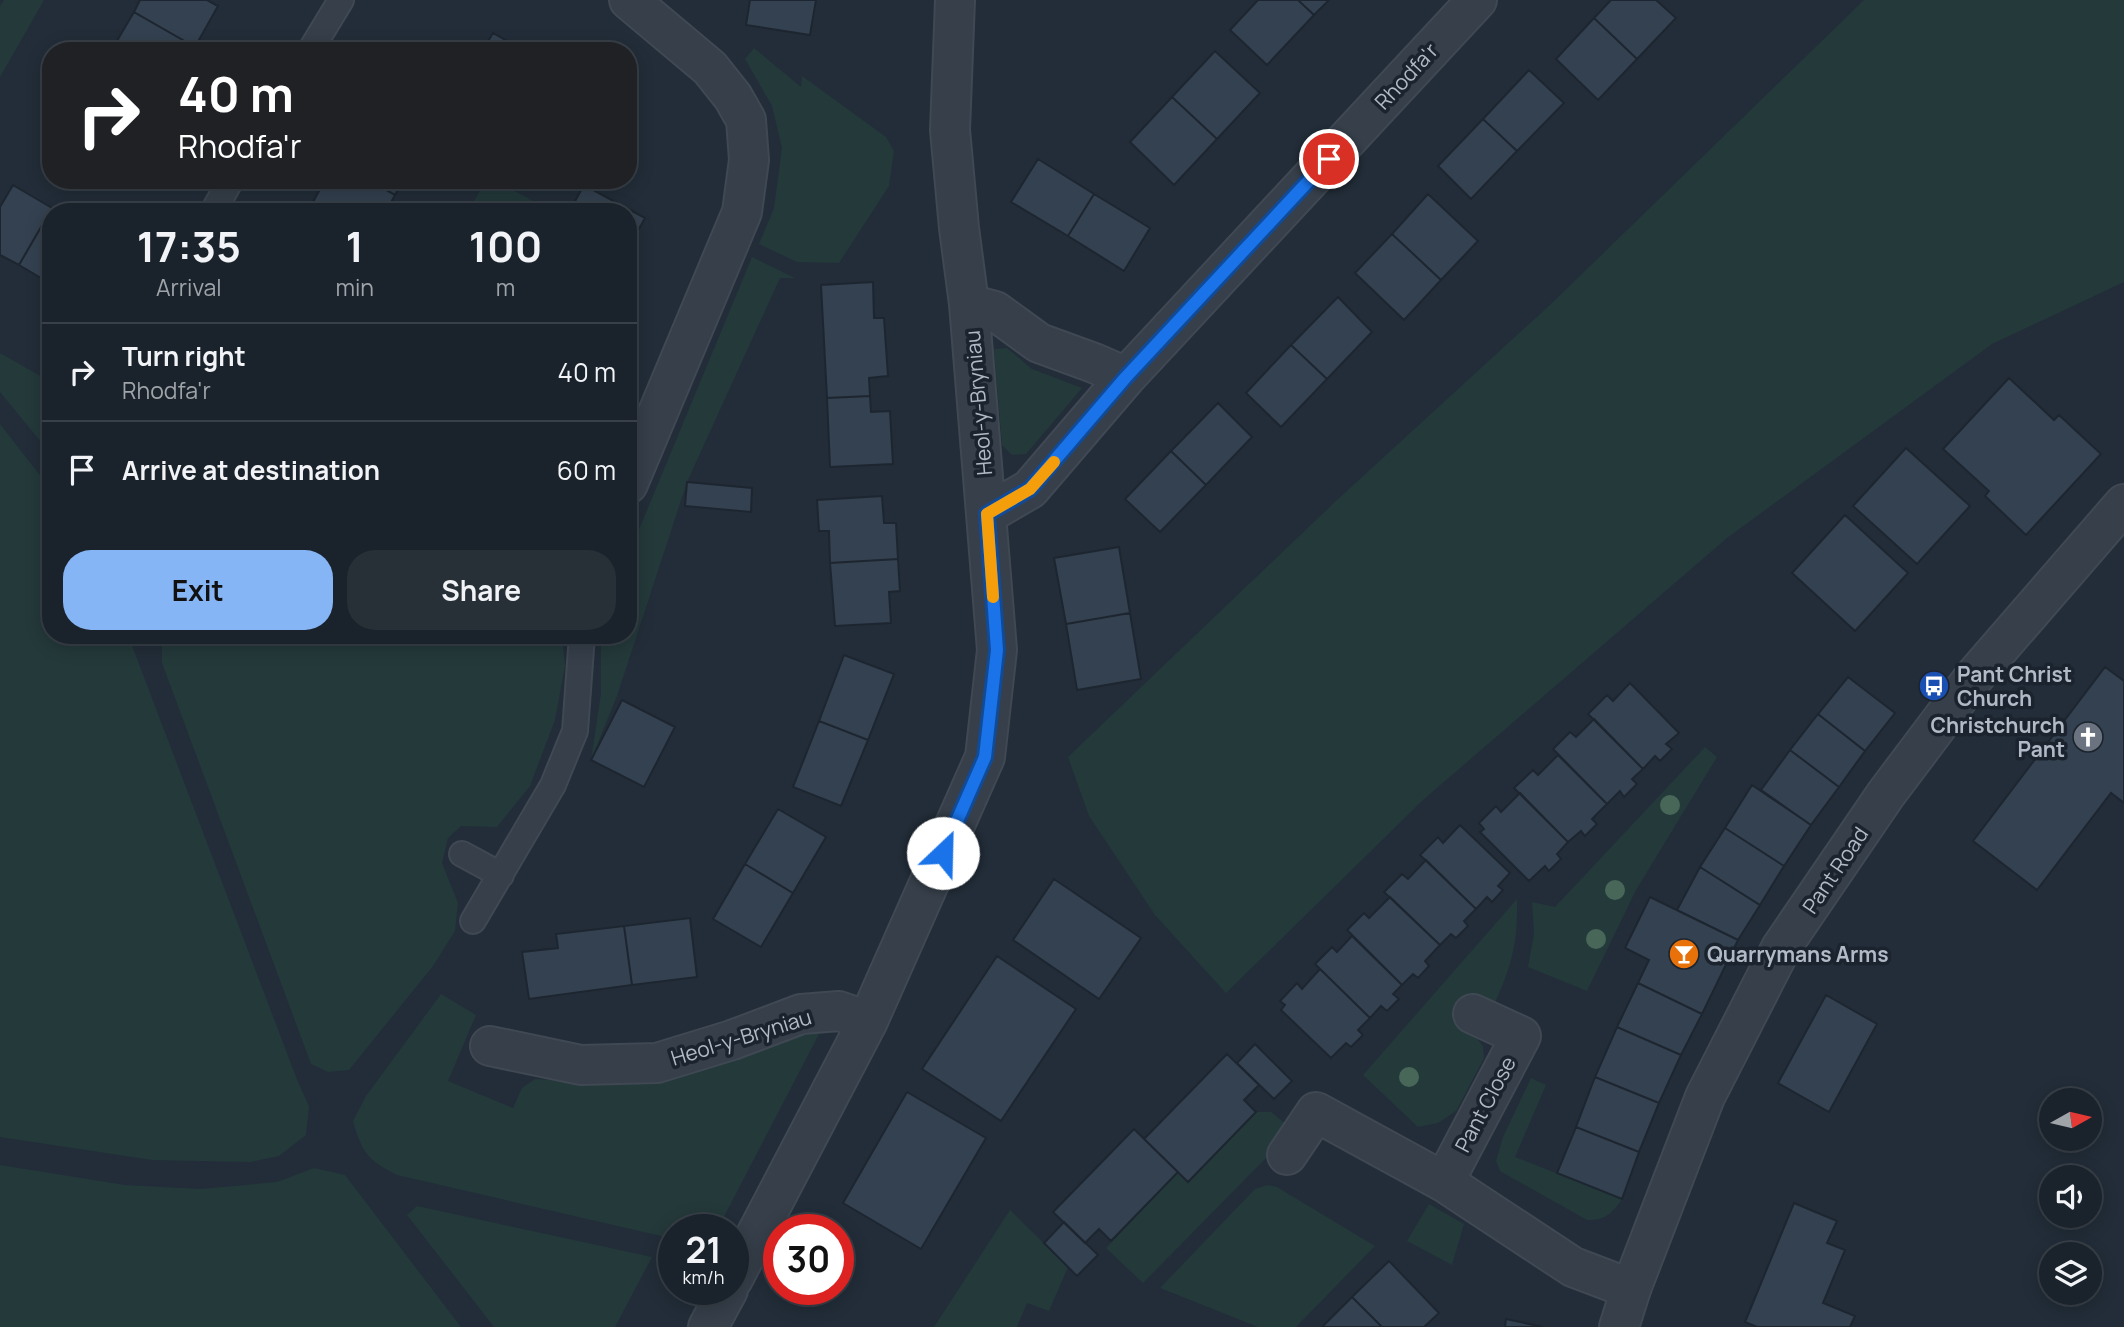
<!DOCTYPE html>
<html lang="en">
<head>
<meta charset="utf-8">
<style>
	:root { --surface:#1a222b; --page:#272f37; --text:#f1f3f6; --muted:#9fa4a9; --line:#383f47; --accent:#86b5f6 }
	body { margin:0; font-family:Manrope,sans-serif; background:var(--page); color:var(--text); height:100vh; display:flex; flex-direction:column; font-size:26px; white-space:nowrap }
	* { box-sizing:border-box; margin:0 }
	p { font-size:23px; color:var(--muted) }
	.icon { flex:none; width:38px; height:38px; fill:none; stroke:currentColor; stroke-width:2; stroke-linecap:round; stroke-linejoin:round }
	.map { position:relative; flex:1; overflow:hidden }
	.panel { position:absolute; left:42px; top:203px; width:595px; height:441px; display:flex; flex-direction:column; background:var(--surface); border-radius:28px; box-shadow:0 4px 18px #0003,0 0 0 2px var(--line) }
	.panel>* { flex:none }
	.guide { position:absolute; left:42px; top:42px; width:595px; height:147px; border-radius:28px; box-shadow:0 4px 18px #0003,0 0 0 2px var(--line); background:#202124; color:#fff; overflow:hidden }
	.needle { width:46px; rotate:82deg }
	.controls { position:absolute; left:2039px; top:1088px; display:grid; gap:14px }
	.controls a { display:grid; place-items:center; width:63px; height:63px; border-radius:50%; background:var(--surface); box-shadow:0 4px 18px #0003,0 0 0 2px var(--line); font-size:35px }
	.speed { position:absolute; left:658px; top:1214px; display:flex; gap:14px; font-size:35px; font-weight:700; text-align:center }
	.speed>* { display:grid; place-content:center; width:91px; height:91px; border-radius:50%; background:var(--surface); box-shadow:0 4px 18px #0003,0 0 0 2px var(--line); line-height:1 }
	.speed small { font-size:18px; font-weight:400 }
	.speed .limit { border:10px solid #d22; background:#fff; color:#111 }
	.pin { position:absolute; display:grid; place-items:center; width:60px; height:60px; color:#fff; margin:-30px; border:4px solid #fff; border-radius:50%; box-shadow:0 2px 7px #0007 }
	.me { position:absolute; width:77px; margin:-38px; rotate:24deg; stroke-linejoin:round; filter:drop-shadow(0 0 5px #0008) }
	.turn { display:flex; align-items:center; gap:24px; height:147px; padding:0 21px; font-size:32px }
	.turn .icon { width:91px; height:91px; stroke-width:2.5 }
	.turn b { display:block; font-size:49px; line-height:60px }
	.eta { display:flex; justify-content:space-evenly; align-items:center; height:119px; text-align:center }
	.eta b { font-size:42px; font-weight:700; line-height:49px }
	.primary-button { display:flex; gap:14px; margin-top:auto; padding:14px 21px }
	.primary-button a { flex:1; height:80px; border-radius:28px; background:var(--accent); color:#111; font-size:28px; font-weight:700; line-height:80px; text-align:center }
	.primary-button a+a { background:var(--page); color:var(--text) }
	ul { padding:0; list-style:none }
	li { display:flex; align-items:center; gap:21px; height:98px; padding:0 21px; border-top:2px solid var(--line) }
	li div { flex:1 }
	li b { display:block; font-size:26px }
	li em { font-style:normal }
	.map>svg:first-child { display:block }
	.green { fill:#24393a }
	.building { fill:#344150; stroke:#1d2630; stroke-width:2 }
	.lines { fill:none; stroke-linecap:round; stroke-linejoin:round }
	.service-casing { stroke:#3f4853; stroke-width:28 }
	.minor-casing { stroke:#3f4853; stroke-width:42 }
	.tertiary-casing { stroke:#3f4853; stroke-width:42 }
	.service { stroke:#363f4a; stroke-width:24 }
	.minor { stroke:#363f4a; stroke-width:38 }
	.tertiary { stroke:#363f4a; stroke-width:38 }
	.tree { fill:#486758 }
	.route-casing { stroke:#114b97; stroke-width:18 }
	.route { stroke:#1a73e8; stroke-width:12 }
	.slow { stroke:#f59e0b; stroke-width:12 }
	.labels { text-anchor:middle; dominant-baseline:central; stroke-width:7; stroke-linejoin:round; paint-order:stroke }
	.street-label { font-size:21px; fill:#b1bac6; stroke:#1b242e }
	.poi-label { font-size:21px; font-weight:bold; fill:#b1bac6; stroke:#1b242e; text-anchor:start }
</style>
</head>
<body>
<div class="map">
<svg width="2124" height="1327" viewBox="0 0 2124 1327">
	<rect width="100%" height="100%" fill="#222d39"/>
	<path class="green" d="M4,0H44L0,77V6Z
		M1864,0H2124V282L1992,344L1727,538L1423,800L1226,993L1155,915L1089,816L1068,757L1337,500L1552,303Z
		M754,48L801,87L802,76L886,137L894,151L889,186L839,263L797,262L759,244L774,208L782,148L772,106L745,59Z
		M486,180H494L533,201L527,212H468Z
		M752,257L795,278H780L687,482L617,696L591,760L601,693V635H628V556Z
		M1007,348L1032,369L1082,388L1026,454L1012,455L1002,445L994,349Z
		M0,353L51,382V454L0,392Z
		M0,424L39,474L51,494V635H128L298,1082L309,1106L306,1135L279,1156L250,1162L152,1160L0,1137Z
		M162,635H562L565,666L555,720L530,786L497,827L461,826L448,838L442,863L458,903L455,931L433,966L349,1070L328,1072L311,1064L162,663Z
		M1705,747L1717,757L1636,890L1587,991L1528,967L1534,934L1532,902L1555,907Z
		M1517,899C1518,942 1512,965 1494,1005L1469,993L1452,1020L1474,1035L1483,1046L1484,1058L1456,1111L1438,1123L1418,1127L1363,1075Z
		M441,994L476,1015L448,1081L513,1108L522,1088L535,1079L613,1083L671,1078L731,1060L794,1033L811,1029L819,1034L717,1230H674V1239L397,1175C368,1160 362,1153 353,1121L366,1096Z
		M1531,1078L1546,1085L1515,1157L1622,1199C1613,1213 1604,1221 1587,1220L1500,1171L1496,1161L1503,1137Z
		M1256,1112H1271L1287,1125L1267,1157L1143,1283L1106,1248L1178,1172L1188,1182Z
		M0,1165L125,1185L201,1189L277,1182L314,1168L345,1175L461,1327H0Z
		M1268,1185L1277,1187L1375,1246L1296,1327H1258L1160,1288L1255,1189Z
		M1429,1204L1464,1224L1452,1265L1407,1241Z
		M417,1206L652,1257L615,1327H494L407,1215Z
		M1010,1210L1068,1267L1049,1311L1027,1303L1017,1327H934Z"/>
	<path class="building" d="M140,0H207L218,6L195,47L134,12Z
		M750,0H816L810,35L746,25Z
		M1258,0H1298L1314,15L1267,65L1230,30Z
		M1298,0H1329L1314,15Z
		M1611,0H1656L1676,18L1637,59L1594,18Z
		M134,12L195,47L192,51H111Z
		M1594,18L1637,59L1598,100L1556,59Z
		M493,33L525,51H482Z
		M97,44L109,51H93Z
		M1215,51L1260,93L1217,139L1172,97Z
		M1529,70L1564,103L1517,151L1483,119Z
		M1172,97L1217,139L1174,185L1130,142Z
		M1483,119L1517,151L1471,199L1438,166Z
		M1038,159L1094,194L1068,236L1011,202Z
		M325,180H369L395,195L386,212H330L313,202Z
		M369,180H403L395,195Z
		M13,185L52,208L19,265L0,255V207Z
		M584,185L645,218L628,249V212H569Z
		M1094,194L1150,228L1124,271L1068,236Z
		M1428,194L1478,241L1441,280L1392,234Z
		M52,208L58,212H51V284L19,265Z
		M1392,234L1441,280L1404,320L1355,273Z
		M873,282L874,318H884L888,376L869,378L870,396L827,398L821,285Z
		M1338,297L1372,332L1327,379L1291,345Z
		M1291,345L1327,379L1281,427L1246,393Z
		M2009,378L2054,420L2059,415L2101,454L2026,535L1985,496L1989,491L1943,449Z
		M870,396L871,412L890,411L893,464L830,467L827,398Z
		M1218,403L1252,437L1206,485L1171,451Z
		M1906,448L1970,506L1917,564L1853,506Z
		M1171,451L1206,485L1160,532L1125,499Z
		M687,482L752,488L751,512L685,506Z
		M882,496L884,523H896L898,559L830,563L829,531H819L817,500Z
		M1845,515L1908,573L1855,631L1792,573Z
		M1119,547L1130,613L1066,624L1054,558Z
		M898,559L900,591L889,592L891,623L835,626L830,563Z
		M1130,613L1141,679L1077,690L1066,624Z
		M844,655L894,674L868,740L819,721Z
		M2105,667L2124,681V803L2111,793L2037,890L1973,841Z
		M1848,677L1895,713L1865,751L1818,714Z
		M1630,683L1679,733L1666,744L1672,749L1660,761L1655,756L1643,769L1588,714L1607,695L1613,701Z
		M622,700L675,727L644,787L591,760Z
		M1818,714L1865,751L1839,787L1790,750Z
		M1594,719L1643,769L1632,779L1637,784L1624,797L1620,791L1607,804L1553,749L1570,732L1576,737Z
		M819,721L868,740L841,806L793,787Z
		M1790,750L1839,787L1811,825L1761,790Z
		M1558,755L1607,804L1592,819L1597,824L1585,836L1581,831L1568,842L1514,788L1533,770L1538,775Z
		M1752,785L1811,825L1784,866L1725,828Z
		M1520,793L1568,842L1557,854L1561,859L1549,871L1545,866L1529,881L1480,832L1484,829L1479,823L1496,806L1501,812Z
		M778,809L826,837L793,893L745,864Z
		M1460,825L1510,873L1498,886L1503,890L1492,902L1487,897L1476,909L1420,855L1438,837L1443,843Z
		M1725,828L1784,866L1760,905L1700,867Z
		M1426,860L1476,909L1464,921L1468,926L1456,938L1451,934L1440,945L1384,892L1402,874L1408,879Z
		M745,864L793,893L761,947L713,919Z
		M1700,867L1760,905L1738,940L1677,910Z
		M1054,879L1141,938L1099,999L1013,940Z
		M1390,897L1440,945L1425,961L1429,966L1418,978L1413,974L1402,985L1347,930L1364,913L1369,918Z
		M1650,897L1738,940L1702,1014L1638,983L1649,960L1625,948Z
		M690,918L697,977L632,985L624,926Z
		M624,926L632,985L529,999L522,952L558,948L556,934Z
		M1352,936L1402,985L1393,994L1399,999L1387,1011L1381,1006L1370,1018L1315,964L1332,947L1337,952Z
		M997,956L1076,1009L1001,1121L922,1069Z
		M1320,969L1370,1018L1358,1030L1363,1035L1351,1047L1346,1043L1331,1058L1281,1010L1285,1005L1280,1001L1297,983L1302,989Z
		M1638,983L1702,1014L1681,1055L1617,1027Z
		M1826,995L1877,1024L1829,1112L1778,1083Z
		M1617,1027L1681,1055L1659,1103L1595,1077Z
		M1255,1044L1292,1081L1274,1099L1237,1063Z
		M1227,1054L1259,1085L1244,1100L1256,1112L1188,1182L1144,1139Z
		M1595,1077L1659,1103L1639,1152L1576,1127Z
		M907,1092L986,1138L921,1249L843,1203Z
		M1576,1127L1639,1152L1622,1199L1557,1173Z
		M1134,1129L1178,1172L1111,1241L1099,1229L1085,1243L1053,1212Z
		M1794,1203L1837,1221L1827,1243L1845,1250L1823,1303L1855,1316L1850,1327H1757L1745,1322Z
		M1064,1222L1098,1255L1077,1276L1044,1243Z
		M1389,1261L1439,1313L1424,1327H1382L1352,1297Z
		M1352,1297L1382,1327H1322Z
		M1506,1319L1543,1327H1505Z"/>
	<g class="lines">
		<g class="service-casing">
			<path id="service" d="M310,51L341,0
				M215,208L231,180
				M462,854L501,875
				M473,921L553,785L575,731L582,635"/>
		</g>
		<g class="minor-casing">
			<path id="minor" d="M969,304L995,311L1039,343L1094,363L1126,377
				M628,484L742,212L749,160L746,120L733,97L710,68L629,0
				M987,514L1030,489L1126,377L1477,0
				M490,1046L581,1065L657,1063L732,1040L801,1014L839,1011L868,1021L985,757L997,650L969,304L959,228L950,130L955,0
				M1287,1155L1316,1112L1444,1182L1573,1267L1631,1289
				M1444,1182L1521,1036L1473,1014
				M733,1279L868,1021
				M708,1327L728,1290"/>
		</g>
		<g class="tertiary-casing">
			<path id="tertiary" d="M1619,1327L1631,1289L1705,1097L1781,948L1886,794L1974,677L2124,504"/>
		</g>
		<use href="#service" class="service"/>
		<use href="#minor" class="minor"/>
		<use href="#tertiary" class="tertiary"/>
	</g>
	<g class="tree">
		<circle cx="1670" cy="805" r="10"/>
		<circle cx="1615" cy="890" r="10"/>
		<circle cx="1596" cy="939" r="10"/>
		<circle cx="1409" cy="1077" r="10"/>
	</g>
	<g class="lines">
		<g class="route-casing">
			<path id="route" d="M943,853L985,757L997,650L987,514L1030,489L1126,377L1329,159"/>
		</g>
		<use href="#route" class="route"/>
		<path class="slow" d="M993,597L987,514L1030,489L1054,462"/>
	</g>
	<defs>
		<g id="bus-disc" transform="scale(1.575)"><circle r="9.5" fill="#1a4fb4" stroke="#1b242e"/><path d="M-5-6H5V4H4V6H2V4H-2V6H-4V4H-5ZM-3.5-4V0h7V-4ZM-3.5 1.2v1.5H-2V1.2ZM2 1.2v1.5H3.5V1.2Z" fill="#fff"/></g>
		<g id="church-disc" transform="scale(1.575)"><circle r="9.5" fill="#6b7280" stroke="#1b242e"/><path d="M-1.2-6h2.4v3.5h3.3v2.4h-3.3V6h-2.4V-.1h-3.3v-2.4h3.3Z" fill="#fff"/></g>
		<g id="bar-disc" transform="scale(1.575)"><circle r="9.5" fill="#e8710a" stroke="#1b242e"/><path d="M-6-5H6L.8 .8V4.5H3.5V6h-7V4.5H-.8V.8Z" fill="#fff"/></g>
	</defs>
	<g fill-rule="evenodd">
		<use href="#bus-disc" x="1934" y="686"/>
		<use href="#church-disc" x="2088" y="737"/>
		<use href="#bar-disc" x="1684" y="954"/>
	</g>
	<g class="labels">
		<g class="street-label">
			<text transform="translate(1406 76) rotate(-47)">Rhodfa'r</text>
			<text transform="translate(978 403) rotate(-95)">Heol-y-Bryniau</text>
			<text transform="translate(1835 870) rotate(-56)">Pant Road</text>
			<text transform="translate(741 1037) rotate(-17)">Heol-y-Bryniau</text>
			<text transform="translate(1485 1104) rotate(-62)">Pant Close</text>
		</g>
		<g class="poi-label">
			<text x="1957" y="674">Pant Christ<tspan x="1957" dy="24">Church</tspan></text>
			<text x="2065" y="725" text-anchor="end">Christchurch<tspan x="2065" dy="24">Pant</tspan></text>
			<text x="1707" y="954">Quarrymans Arms</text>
		</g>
	</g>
</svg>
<div class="controls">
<a><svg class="needle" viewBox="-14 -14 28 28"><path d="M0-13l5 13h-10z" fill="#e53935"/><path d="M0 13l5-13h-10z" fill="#9fa4a9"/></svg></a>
<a><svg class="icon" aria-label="sound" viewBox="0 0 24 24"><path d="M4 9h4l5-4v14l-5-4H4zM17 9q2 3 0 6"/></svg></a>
<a><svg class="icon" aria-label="layers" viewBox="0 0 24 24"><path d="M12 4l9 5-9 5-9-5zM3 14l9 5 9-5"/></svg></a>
</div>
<div class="speed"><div>21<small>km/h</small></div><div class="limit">30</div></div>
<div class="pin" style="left:1329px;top:159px;background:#d93025"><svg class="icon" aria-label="arrive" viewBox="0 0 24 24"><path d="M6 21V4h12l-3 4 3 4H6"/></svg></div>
<svg class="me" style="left:943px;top:853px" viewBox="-20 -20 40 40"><circle r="19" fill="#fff"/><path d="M0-13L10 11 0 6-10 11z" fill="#1a73e8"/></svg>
<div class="guide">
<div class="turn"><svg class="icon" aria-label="right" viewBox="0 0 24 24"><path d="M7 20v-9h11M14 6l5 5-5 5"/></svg><div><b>40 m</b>Rhodfa'r</div></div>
</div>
<section class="panel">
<div class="eta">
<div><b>17:35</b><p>Arrival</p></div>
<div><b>1</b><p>min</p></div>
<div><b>100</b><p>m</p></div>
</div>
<ul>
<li><svg class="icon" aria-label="right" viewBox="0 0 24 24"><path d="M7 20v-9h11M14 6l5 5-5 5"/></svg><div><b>Turn right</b><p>Rhodfa'r</p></div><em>40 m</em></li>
<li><svg class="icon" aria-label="arrive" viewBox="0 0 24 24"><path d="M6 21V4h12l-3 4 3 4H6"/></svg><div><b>Arrive at destination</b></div><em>60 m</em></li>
</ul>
<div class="primary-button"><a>Exit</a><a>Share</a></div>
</section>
</div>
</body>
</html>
